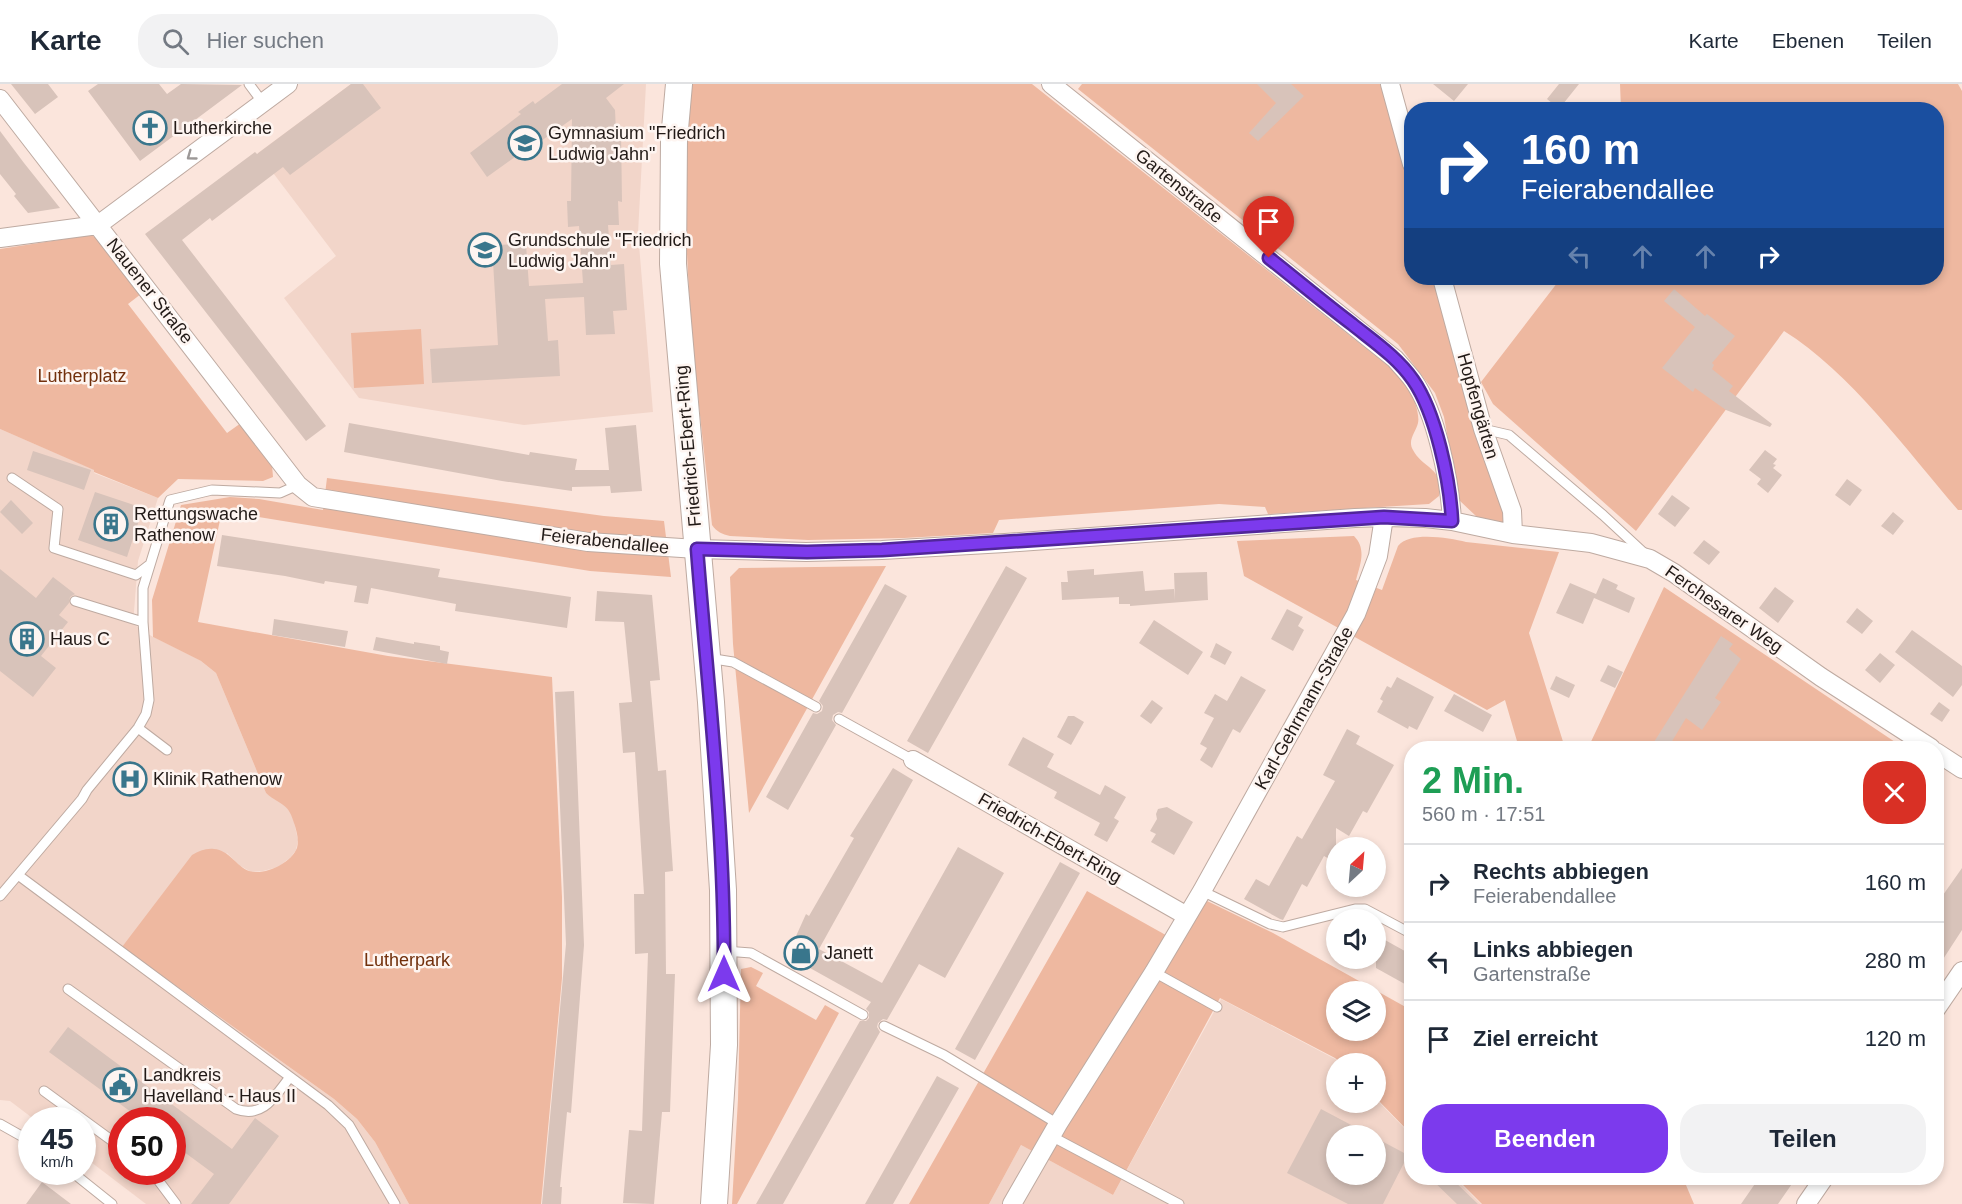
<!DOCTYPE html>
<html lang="de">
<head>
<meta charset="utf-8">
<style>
	:root { --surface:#fff; --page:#f2f2f3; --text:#1f2937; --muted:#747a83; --line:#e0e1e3; --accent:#7c3aed }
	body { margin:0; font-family:Helvetica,sans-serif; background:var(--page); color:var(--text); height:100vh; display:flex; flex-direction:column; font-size:22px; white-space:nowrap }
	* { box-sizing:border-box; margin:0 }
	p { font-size:20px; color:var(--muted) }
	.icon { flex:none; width:33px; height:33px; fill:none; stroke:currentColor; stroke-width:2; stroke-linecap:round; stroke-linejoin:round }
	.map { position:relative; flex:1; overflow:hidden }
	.details { position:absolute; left:1404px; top:657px; width:540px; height:444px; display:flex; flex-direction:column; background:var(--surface); border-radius:24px; box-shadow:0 3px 9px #0003 }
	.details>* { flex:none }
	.banner { position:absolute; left:1404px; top:18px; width:540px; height:183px; border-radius:24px; box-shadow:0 3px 9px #0003; background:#1a4fa0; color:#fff; overflow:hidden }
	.needle { width:39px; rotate:26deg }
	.buttons { position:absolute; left:1326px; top:753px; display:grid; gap:12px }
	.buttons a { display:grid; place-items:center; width:60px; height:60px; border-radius:50%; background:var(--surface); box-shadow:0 3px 9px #0003; font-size:30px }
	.speed { position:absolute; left:18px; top:1023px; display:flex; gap:12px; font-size:30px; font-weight:700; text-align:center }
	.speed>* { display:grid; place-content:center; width:78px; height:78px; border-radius:50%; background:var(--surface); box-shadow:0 3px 9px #0003; line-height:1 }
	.speed small { font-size:15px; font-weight:400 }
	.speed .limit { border:9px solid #d22; background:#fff; color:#111 }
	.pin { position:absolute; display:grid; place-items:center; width:51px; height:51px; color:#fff; margin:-62px -26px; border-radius:50% 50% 50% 0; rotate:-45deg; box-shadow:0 0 6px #0007 }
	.pin .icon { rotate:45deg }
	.me { position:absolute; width:66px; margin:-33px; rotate:0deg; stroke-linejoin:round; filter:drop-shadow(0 0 4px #0008) }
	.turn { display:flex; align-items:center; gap:21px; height:126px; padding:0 18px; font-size:27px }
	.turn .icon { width:78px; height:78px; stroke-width:2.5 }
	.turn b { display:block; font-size:42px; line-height:51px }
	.lanes { display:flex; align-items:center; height:57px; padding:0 18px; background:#0003; justify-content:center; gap:30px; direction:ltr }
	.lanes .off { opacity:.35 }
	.round { display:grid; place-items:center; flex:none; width:63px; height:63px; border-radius:24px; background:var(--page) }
	.overview { display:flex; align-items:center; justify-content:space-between; height:102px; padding:0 18px }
	h1 { font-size:36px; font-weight:800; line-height:45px; color:#1e9e55 }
	.button { display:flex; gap:12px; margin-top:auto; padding:12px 18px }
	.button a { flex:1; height:69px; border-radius:24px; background:var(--accent); color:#fff; font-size:24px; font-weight:800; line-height:69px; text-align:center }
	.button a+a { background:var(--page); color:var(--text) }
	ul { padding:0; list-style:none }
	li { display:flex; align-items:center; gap:18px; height:78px; padding:0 18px; border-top:2px solid var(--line) }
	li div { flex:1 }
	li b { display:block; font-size:22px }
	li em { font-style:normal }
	header { display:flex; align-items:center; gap:36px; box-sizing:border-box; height:84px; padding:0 30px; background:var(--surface); border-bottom:2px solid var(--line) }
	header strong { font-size:28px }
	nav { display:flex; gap:33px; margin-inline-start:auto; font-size:21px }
	.search { width:420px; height:54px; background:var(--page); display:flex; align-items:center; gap:15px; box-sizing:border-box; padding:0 21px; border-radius:24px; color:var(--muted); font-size:22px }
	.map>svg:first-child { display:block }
	.built { fill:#f2d5c9; fill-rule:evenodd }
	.green { fill:#eeb8a0; fill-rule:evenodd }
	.building { fill:#d8c3ba }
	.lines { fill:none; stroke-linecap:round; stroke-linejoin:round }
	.lane-casing { stroke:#beaaa1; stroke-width:11 }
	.street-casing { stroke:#beaaa1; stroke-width:20 }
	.secondary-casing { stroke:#beaaa1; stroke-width:28 }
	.lane { stroke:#fff; stroke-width:9 }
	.street { stroke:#fff; stroke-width:18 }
	.secondary { stroke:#fff; stroke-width:26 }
	.oneway { stroke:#9c9897 }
	.route-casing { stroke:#51269a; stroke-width:15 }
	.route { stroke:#7c3aed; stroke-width:10 }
	.labels { text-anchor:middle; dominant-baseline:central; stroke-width:5; stroke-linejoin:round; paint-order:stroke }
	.poi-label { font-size:18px; fill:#221a17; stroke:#fef5f1; text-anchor:start }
	.street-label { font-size:18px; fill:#221a17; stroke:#fef5f1 }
	.park-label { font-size:18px; fill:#72300c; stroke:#fef5f1 }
</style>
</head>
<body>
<header>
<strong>Karte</strong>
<div class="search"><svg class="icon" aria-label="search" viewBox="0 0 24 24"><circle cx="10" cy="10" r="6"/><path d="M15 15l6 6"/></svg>Hier suchen</div>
<nav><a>Karte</a><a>Ebenen</a><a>Teilen</a></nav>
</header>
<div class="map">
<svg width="1962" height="1120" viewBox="0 0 1962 1120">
	<rect width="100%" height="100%" fill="#fbe5dc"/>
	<path class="built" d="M351,0H646L638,149L653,328L524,341L359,314L284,214L336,172L258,69Z
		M0,345L95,386L94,389L158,414L138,477L133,540L153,553L201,577L216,589L266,709L284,720L292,729L298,756L296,766L291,773L278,783L263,787L251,788L239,781L227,769L122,863L334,1015L357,1035L375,1058L409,1120H146L83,1072L82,1036H35L10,1017L0,1016ZM122,1036H172V1088H122Z
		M1221,915L1335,975L1340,979L1336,980V1018H1376V1015L1411,1051L1412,1094H1455L1481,1120H989L1021,1061L1113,1111ZM1336,1052H1376V1090H1336Z"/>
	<path class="green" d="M692,0H1032L1397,289C1400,293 1406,298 1409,303C1413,311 1420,330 1418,339C1416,348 1407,356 1413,366C1423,385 1444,383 1439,412L1429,420L1268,430L1265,423L1219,420L999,436L993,449L904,454L808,456L730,452C722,450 717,448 712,441C700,326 684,211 686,95C687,63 687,32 692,0Z
		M1082,0H1385L1411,101L1412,194H1436L1488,387L1507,431L1505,439L1477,433L1459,416L1444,333L1435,309L1398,260L1078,5Z
		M1620,0H1958L1962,7V426H1958C1907,367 1850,288 1784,247L1636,447L1493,320L1481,298L1561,194H1936V26L1621,25Z
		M91,151L98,155L141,210L128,220L227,349L241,339L272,381L273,393L263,397L178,395L158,414L94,388V386L0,345V165Z
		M421,245L424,300L354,304L351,249Z
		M327,394L604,432L664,437L671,493L590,487L222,427L198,538L388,572L552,593L562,813V894L541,1120H409L375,1058L357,1035L334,1015L122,863L192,771C199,767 206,764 214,765C229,766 236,782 249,787C265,792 291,779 297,764C299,756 297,749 295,742C288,717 282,723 266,709L216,589L201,577L153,553L152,516L181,421L230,413L259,415L323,426Z
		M1354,452C1367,465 1360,481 1356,496L1382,506L1398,462C1410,447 1449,454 1466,458L1559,468L1529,549L1565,664H1519L1505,616L1487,626L1244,492L1237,457Z
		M886,482L749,729L733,560L730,493L739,484Z
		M1664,503L1898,660L1894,664H1588Z
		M1087,807L1180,859L1205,816L1273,849L1411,926V1050L1376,1014V980L1341,979L1335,974L1220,914L1113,1111L1021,1061L989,1120H909ZM1336,908H1376V946H1336Z
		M751,883L763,889L756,902L816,936L825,921L839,929L737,1120H732L738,1015L741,885Z
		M1456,1094H1683L1694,1120H1482Z"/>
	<path class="building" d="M11,0H48L58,13L35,30Z
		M98,0H159L167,10L181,0L242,1L140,77L88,7Z
		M351,0H363L381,24L290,91L283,83L212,137L210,134L182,156L326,342L306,357L145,150L255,68L257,70Z
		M562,0H624L606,14L615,26L616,47H621L622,118L618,117L619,141H608L611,181L624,180L627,226L613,227L615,250L586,251L584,213L545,215L548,257L558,256L560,292L432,299L430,265L498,261L492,161L526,160L529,202L583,199L579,142L568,143L567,117H571L572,35L541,57L540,55L487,93L470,69L521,30L518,28L533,17L535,20Z
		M1257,0H1291L1304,12L1258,57L1249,49L1276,19Z
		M1433,0H1468L1454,17Z
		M1559,0H1579L1559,25L1547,15Z
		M0,47L24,79L60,124L28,129L14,112L16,110L0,90Z
		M1674,205L1705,232L1707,230L1735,252L1712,279L1714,281L1712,285L1733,302L1729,307L1772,340L1770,343L1726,326L1695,304L1693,308L1662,284L1695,243L1664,217Z
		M349,339L529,371L530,368L577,375L575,386H609L605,344L636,341L642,407L611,409L610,402L572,403V407L502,397L344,368Z
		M1765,366L1777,375L1773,380L1776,381L1773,384L1782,391L1768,409L1757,400L1761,395L1749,386Z
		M33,367L91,386L84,406L27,386Z
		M1847,395L1862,406L1850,422L1835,411Z
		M95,408L143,424L127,473L78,456Z
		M1672,411L1690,424L1675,443L1658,430Z
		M11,416L33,439L22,450L0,428Z
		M1893,428L1904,437L1893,451L1881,442Z
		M222,451L440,485L438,493L571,513L567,544L455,527L456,520L371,504L368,520L354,518L357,502L325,497L324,500L285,492L217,482Z
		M1704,456L1720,468L1709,481L1693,469Z
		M1006,482L1027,494L928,669L907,657Z
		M0,485L36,514L53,493L75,510L70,513L69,519L59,531L68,538L41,572L56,584L33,613L0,587Z
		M1094,485V491L1143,487L1145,507L1174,505L1175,516L1174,489L1207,488L1208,516L1130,522V520H1119V513L1062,516L1061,498H1068L1067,487Z
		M1603,494L1618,501L1616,505L1635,514L1629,529L1594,514L1583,540L1556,529L1570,499L1596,510Z
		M885,500L907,512L842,629L838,628L833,631L832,636L836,641L788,726L766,713L813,629L817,630L822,627L823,622L819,617Z
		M1775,503L1794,517L1778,539L1759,524Z
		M597,507L652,511L660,596L650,597L658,687L666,686L673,787L665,788L666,890H675L670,1028H662L654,1120L623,1119L629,1046L642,1047L648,869L635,870L634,810H644L635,668L623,669L619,619L632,618L624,538L595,537Z
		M1857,524L1873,537L1862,550L1846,538Z
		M1287,525L1303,533L1298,542L1304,546L1293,567L1271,555Z
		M274,535L348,547L345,563L272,551Z
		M1154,536L1203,568L1188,591L1139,559Z
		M1912,546L1962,582V601L1953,613L1895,568Z
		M1721,552L1733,560L1729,565L1741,575L1715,614L1721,618L1702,646L1686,634L1668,664H1664L1654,658Z
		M376,553L414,560V558L440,562V566L449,568L447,580L373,566Z
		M1216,559L1232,568L1225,581L1210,573Z
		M1880,569L1895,581L1880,599L1865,586Z
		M1608,581L1623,588L1615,604L1600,597Z
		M1241,592L1266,606L1240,649L1233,645L1212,684L1200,676L1207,664L1200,660L1214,634L1204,629L1215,610L1227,617Z
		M1556,592L1575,601L1569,614L1550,605Z
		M1397,593L1434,613L1417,646L1409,642L1408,645L1377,628L1383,617L1380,615L1387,602L1391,604Z
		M574,607L584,861L571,1029L567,1028L560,1103H562L561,1120H542L566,860L555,608Z
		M1454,610L1492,631L1483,648L1444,627Z
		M1152,616L1163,624L1151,640L1140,632Z
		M1939,618L1950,626L1942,638L1930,630Z
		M1068,632H1074L1084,638L1071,661L1057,653Z
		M1347,645L1360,652L1356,660L1394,681L1367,729L1363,727L1349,752L1336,744V767L1331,776L1324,772L1307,803L1302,800L1283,836L1280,835L1244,815L1256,795L1269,802L1297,752L1302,755L1335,697L1323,691Z
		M1023,653L1054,670L1047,683L1100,711L1105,701L1126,713L1114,734L1119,737L1107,758L1094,751L1100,739L1054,714L1057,708L1008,681Z
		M893,684L913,696L819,865L882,899L958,763L1004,789L945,894L919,880L887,936L883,935L878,939L877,943L880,948L783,1120H756L860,937H866L869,934V928L866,925L871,918L792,874V861L806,830L809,832L854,754L850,752Z
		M1167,723L1193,738L1174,771L1151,758L1156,750L1150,747L1157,735L1156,730L1158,725Z
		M1060,778L1080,789L975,976L955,965Z
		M1962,784V846L1936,886V821Z
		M1376,851L1412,871V904L1376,884Z
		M68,943L232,1065L255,1034L279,1052L229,1120H191L214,1090L172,1059V1036H142L49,968Z
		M937,992L959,1004L893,1120H865Z
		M1321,1025L1372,1052H1336V1090H1376V1054L1406,1070V1075L1383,1120H1348L1287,1089Z
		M1430,1094H1451L1478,1120H1457Z
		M1759,1094H1796L1778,1120H1741Z
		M42,1098L71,1120H26Z"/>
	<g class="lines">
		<g class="lane-casing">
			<path id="lane" d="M249,0L263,19
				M1483,345L1509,351L1603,431L1644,469
				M12,394L58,425L54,464L136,491L149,481
				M75,517L143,538
				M708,574L733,578L816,623
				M839,635L913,676
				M138,644L167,666
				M18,791L328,1021L349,1041L395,1120
				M1202,807L1270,840L1283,843L1355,825H1365L1412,850
				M0,812L82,715L87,706L138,644L146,630L149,616L143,538V504L170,416L212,406L280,409L298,401
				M725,867L751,869L863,931
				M1154,888L1217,923
				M68,905L236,1025C263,1035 275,1012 290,993
				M884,942L944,971L1058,1040
				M44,1007L122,1064
				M0,1040L32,1058
				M1051,1052L1179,1120
				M72,1088L112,1120
				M152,1088L176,1120"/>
		</g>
		<g class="street-casing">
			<path id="street" d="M1051,0L1395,275C1401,282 1407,288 1413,296C1436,328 1450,397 1452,437
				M1390,0L1412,80
				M0,15L298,401L313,413L588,458L697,465L806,468L882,466L1005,459L1355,434L1384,433L1425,434L1452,437L1513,450L1591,459L1650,475L1674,489L1821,593L1931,664
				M0,154L98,141L288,0
				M1442,194L1483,345L1512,427L1513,450
				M1936,668L1962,685
				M913,676L1187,832
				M1936,925L1962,887
				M1012,1120L1058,1040L1154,888L1202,807L1356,530L1378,472L1384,433
				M1806,1120L1824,1094"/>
		</g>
		<g class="secondary-casing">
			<path id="secondary" d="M679,0L674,56L673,180L711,618L723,806L724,961L714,1120"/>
		</g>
		<use href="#lane" class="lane"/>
		<use href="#street" class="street"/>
		<use href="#secondary" class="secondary"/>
	</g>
	<defs><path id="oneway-chevron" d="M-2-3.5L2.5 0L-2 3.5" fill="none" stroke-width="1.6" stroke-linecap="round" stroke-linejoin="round" transform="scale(1.5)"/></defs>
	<use class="oneway" href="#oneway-chevron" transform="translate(191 72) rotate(144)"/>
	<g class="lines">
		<g class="route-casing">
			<path id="route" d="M724,890C725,748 708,607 697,465L807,468L882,466L1384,433L1452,437C1450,397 1436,329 1413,296C1397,273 1373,257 1352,240C1324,219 1297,196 1269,174"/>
		</g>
		<use href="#route" class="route"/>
	</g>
	<defs>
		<g id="church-ring" transform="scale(1.725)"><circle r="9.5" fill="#fef5f1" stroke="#39768c" stroke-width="1.5"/><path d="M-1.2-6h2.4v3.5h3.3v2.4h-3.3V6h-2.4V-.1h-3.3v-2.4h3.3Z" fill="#39768c"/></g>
		<g id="school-ring" transform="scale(1.725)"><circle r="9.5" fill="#fef5f1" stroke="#39768c" stroke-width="1.5"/><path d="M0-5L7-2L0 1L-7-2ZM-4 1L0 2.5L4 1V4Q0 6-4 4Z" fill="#39768c"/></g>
		<g id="building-ring" transform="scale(1.725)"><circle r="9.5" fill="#fef5f1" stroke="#39768c" stroke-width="1.5"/><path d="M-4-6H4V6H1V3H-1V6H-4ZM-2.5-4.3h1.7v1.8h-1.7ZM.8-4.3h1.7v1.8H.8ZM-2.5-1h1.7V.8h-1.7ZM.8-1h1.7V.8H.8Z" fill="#39768c"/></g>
		<g id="hospital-ring" transform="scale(1.725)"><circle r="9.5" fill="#fef5f1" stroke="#39768c" stroke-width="1.5"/><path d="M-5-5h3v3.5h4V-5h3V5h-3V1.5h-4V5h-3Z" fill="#39768c"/></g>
		<g id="shop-ring" transform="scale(1.725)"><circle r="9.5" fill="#fef5f1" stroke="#39768c" stroke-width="1.5"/><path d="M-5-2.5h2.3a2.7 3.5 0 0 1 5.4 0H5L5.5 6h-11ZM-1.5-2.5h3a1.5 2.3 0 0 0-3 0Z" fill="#39768c"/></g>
		<g id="civic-ring" transform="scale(1.725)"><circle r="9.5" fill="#fef5f1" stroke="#39768c" stroke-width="1.5"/><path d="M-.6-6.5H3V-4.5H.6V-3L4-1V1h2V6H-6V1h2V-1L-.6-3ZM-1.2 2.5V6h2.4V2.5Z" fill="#39768c"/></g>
	</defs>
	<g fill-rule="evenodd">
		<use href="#church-ring" x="150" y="44"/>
		<use href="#school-ring" x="525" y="59"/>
		<use href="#school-ring" x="485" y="166"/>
		<use href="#building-ring" x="111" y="440"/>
		<use href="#building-ring" x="27" y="555"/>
		<use href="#hospital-ring" x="130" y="695"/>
		<use href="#shop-ring" x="801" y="869"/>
		<use href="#civic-ring" x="120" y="1001"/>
	</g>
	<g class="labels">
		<g class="poi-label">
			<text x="173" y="44">Lutherkirche</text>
			<text x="548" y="49">Gymnasium "Friedrich<tspan x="548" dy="21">Ludwig Jahn"</tspan></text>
			<text x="508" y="156">Grundschule "Friedrich<tspan x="508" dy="21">Ludwig Jahn"</tspan></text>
			<text x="134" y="430">Rettungswache<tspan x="134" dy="21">Rathenow</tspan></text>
			<text x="50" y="555">Haus C</text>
			<text x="153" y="695">Klinik Rathenow</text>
			<text x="824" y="869">Janett</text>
			<text x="143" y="991">Landkreis<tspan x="143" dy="21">Havelland - Haus II</tspan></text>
		</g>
		<g class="street-label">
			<text transform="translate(1179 102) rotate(39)">Gartenstraße</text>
			<text transform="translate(150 207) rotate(52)">Nauener Straße</text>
			<text transform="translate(1478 322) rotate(74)">Hopfengärten</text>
			<text transform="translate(688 362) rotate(-95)">Friedrich-Ebert-Ring</text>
			<text transform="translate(605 457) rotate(6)">Feierabendallee</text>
			<text transform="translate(1724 525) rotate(35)">Ferchesarer Weg</text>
			<text transform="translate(1304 624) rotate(-61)">Karl-Gehrmann-Straße</text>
			<text transform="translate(1050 754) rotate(30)">Friedrich-Ebert-Ring</text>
		</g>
		<g class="park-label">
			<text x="82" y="292">Lutherplatz</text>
			<text x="407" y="876">Lutherpark</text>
		</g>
	</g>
</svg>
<div class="buttons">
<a><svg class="needle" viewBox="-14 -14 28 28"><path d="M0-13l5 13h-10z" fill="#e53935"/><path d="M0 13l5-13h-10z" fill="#747a83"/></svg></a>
<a><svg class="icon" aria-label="sound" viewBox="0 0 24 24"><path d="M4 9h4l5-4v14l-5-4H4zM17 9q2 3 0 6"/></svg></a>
<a><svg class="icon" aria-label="layers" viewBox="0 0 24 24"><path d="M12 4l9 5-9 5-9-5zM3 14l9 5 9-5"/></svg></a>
<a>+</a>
<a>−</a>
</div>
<div class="speed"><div>45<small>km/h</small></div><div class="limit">50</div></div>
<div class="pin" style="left:1269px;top:174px;background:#d93025"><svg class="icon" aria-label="arrive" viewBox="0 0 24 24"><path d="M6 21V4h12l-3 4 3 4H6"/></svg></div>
<svg class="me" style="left:724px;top:890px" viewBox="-20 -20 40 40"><path d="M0-17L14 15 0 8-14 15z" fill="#7c3aed" stroke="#fff" stroke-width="4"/></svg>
<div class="banner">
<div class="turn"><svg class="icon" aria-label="right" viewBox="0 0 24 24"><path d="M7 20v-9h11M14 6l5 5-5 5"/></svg><div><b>160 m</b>Feierabendallee</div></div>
<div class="lanes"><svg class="icon off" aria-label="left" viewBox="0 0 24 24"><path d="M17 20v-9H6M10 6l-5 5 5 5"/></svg><svg class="icon off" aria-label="ahead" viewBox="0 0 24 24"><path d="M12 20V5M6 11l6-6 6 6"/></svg><svg class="icon off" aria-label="ahead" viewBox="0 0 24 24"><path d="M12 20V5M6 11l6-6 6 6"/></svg><svg class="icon" aria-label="right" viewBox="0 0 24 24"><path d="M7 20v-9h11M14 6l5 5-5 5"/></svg></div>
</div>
<section class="details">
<div class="overview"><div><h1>2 Min.</h1><p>560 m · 17:51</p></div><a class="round" style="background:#d93025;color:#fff"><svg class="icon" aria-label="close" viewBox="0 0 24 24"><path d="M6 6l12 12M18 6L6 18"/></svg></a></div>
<ul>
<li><svg class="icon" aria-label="right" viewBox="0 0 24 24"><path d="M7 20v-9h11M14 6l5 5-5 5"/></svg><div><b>Rechts abbiegen</b><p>Feierabendallee</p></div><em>160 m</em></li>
<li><svg class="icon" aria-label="left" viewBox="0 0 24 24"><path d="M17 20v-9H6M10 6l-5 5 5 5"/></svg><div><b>Links abbiegen</b><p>Gartenstraße</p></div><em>280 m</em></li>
<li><svg class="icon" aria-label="arrive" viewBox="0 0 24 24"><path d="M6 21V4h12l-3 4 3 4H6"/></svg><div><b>Ziel erreicht</b></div><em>120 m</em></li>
</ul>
<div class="button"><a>Beenden</a><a>Teilen</a></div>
</section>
</div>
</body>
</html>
